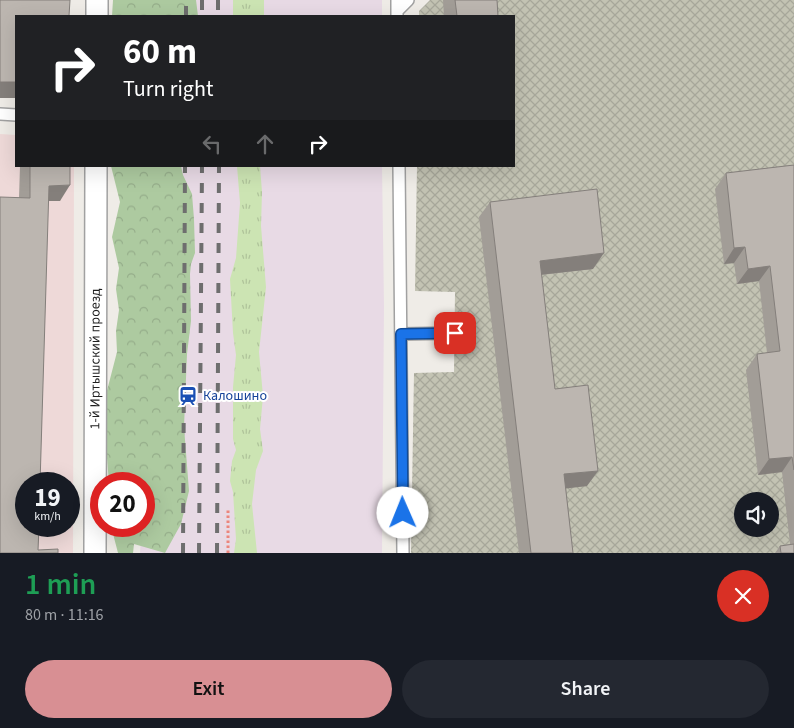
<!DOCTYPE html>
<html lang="en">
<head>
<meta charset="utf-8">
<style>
	:root { --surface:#171b24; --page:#242831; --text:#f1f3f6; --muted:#9ea1a6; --accent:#d88f93 }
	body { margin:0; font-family:"Source Sans 3",sans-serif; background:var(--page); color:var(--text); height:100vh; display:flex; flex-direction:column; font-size:19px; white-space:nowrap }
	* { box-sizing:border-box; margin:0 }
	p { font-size:16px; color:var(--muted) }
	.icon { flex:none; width:28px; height:28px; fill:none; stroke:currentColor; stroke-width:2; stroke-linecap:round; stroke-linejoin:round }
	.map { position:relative; height:553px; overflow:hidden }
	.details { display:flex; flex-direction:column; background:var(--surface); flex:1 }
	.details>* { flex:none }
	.guide { position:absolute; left:15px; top:15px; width:500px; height:152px; border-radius:0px; box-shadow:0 5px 20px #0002; background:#202124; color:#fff; overflow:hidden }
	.tools { position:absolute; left:734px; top:492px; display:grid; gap:10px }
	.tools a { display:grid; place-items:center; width:45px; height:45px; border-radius:50%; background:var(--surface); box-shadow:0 5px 20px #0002; font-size:25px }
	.speed { position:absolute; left:15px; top:472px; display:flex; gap:10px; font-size:25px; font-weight:700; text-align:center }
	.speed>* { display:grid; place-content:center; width:65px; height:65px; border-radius:50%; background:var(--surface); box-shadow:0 5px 20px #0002; line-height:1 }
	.speed small { font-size:12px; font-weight:400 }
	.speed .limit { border:8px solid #d22; background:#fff; color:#111 }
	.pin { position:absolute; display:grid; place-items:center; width:42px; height:42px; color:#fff; margin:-21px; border-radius:10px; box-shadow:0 2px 8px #0006 }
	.me { position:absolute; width:55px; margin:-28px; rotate:359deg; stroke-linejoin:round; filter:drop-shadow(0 0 4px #0008) }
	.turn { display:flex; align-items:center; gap:18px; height:105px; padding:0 25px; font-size:22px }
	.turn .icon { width:65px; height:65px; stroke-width:2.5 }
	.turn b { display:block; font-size:35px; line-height:42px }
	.lanes { display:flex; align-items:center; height:48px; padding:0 25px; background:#0003; justify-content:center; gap:25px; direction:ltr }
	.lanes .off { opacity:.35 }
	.round { display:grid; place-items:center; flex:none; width:52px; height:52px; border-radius:26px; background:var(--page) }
	.headline { display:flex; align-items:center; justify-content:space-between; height:85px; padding:0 25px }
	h1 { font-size:30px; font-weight:600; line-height:38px; color:#1e9e55 }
	.action { display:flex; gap:10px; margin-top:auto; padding:10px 25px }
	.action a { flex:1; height:58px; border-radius:30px; background:var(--accent); color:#111; font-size:20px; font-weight:600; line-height:58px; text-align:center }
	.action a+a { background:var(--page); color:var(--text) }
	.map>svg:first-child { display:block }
	.commercial { fill:#eed9d8; fill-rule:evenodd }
	.industrial { fill:#e8dae5 }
	.construction { fill:url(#construction-cross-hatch); fill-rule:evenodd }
	.grass { fill:url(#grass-tufts) }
	.forest { fill:url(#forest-crowns) }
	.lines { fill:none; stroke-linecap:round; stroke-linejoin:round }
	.lane-casing { stroke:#a1a1a1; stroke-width:14 }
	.street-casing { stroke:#a1a1a1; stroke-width:24 }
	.path { stroke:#ec857c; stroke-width:3; stroke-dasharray:2.5 2.5; stroke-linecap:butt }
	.lane { stroke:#fff; stroke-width:11 }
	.street { stroke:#fff; stroke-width:21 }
	.rail { stroke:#6e6e6e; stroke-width:4; stroke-dasharray:10 10; stroke-linecap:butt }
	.wall { fill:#a29d97 }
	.shaded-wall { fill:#847f7b }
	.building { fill:#bcb6b0; stroke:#847f7b }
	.route-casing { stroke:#114b97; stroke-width:12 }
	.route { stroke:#1a73e8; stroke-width:9 }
	.labels { text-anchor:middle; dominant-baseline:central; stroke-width:4; stroke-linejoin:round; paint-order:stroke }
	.street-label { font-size:14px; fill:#202020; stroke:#fff }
	.transit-label { font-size:14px; fill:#164399; stroke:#fff; text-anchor:start }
</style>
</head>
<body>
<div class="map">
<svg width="794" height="553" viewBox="0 0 794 553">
	<defs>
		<pattern id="construction-cross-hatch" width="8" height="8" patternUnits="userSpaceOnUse" patternTransform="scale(1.25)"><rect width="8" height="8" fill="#c3c3b3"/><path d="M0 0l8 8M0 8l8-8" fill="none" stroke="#a7a79a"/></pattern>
		<pattern id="grass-tufts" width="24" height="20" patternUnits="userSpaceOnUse" patternTransform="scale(1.25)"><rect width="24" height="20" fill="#cce4b3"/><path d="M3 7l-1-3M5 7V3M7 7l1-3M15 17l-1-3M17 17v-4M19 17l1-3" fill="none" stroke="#afc39a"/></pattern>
		<pattern id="forest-crowns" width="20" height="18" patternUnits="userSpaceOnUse" patternTransform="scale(1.25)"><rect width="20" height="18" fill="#adcaa0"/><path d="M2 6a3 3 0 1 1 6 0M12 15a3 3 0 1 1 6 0" fill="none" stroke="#95ad8a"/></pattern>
	</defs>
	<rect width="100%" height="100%" fill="#efece7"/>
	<path class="commercial" d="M0,134L16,135V166H74L73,553H0ZM26,484H69V526H26Z"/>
	<path class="industrial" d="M125,0H382V16H125Z
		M123,166H382L384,306L382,553H140L142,526H144V484H118Z"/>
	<path class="construction" d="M430,0H794V553H411L414,373L454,372L455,292L415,291L417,166H514V16H419V11ZM742,501H770V529H742Z"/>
	<path class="grass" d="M233,0H264V16H233Z
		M237,166H260L262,192L261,226L266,287L259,352L263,396L260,429L263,451L256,470L252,504L257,553H234L236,539L233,492L230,481L232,461L236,450L233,439V387L236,355L233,333L230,279L236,258L240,203Z"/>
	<path class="forest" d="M113,0H196L198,16H112Z
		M111,166H181L183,175L192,194L194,219L195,253L191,264L190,274L191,321L187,354L184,427L189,491L181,524L165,553L134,544L133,553H118L111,526H144V484H109L103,406L117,352L116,331L119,310L116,289L119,268L112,237L120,202Z"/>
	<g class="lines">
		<g class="lane-casing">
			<path id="lane" d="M397,0V16
				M397,11L408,0
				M0,114L16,115
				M399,166L403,553
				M401,334L455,333"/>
		</g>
		<g class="street-casing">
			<g id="street">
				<path d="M97,16V0"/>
				<path id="s1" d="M95,553L96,166"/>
			</g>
		</g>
		<path class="path" d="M228,553V510"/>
		<use href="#lane" class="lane"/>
		<use href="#street" class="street"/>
		<path class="rail" d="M202,0V16
			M218,0V16
			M186,16V0
			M183,553L185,166
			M199,553L202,166
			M217,553L219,166"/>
	</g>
	<path class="wall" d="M443,0H497L498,16H444Z
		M794,165V553H775L780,546L790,544L782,472L758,475L746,370L757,354L767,353L759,281L737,284L734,263L724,264L715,189L726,173Z
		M20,166H70L60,201H48L38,550L0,553L19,198Z
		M490,202L593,269L541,275L555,389L587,486L566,488L573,553H519L479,217Z"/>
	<path class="shaded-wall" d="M0,82H16V98H0Z
		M70,185L60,201H38L49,186Z
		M745,247L734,263L724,264L734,248Z
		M604,253L593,269L529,276L540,261Z
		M770,266L759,281L737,284L748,269Z
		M792,457L782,472L758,475L769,459Z
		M598,471L587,486L553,490L564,474Z"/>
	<path class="building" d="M0,0H70L69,16H16V82H0Z
		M455,0H497L498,16H457Z
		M794,165V470L792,457L769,459L757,354L780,351L770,266L748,269L745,247L734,248L726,173Z
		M30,166H70V185L49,186L40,484H26V526H39L38,550L58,549V553H0V197L30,198Z
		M597,189L604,253L540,261L555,389L588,385L598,471L564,474L573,553H531L490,202Z
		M794,544V553H781L780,546Z"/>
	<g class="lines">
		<g class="route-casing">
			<path id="route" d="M403,513L401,334L455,333"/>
		</g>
		<use href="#route" class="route"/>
	</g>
	<defs>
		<g id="station-bare" transform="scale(1.5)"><path d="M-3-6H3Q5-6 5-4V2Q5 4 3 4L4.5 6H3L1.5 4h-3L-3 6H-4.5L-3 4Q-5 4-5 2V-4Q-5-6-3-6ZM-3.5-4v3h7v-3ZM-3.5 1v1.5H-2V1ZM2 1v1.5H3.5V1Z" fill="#1a4fb4" stroke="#fff" stroke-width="2.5" paint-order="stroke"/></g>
	</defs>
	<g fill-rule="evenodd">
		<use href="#station-bare" x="188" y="396"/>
	</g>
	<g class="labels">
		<g class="street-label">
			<text stroke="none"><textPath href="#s1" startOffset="194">1-й Иртышский проезд</textPath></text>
		</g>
		<g class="transit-label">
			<text x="203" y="396">Калошино</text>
		</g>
	</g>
</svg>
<div class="tools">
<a><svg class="icon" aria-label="sound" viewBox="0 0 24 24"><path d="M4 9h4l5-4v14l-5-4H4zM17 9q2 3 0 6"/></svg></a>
</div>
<div class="speed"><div>19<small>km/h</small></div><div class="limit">20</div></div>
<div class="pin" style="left:455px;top:333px;background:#d93025"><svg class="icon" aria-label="arrive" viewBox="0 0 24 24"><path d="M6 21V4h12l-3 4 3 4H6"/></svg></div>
<svg class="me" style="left:403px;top:513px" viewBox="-20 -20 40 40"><circle r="19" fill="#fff"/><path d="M0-13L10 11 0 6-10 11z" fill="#1a73e8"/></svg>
<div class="guide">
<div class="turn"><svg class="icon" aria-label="right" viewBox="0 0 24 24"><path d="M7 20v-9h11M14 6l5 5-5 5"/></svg><div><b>60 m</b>Turn right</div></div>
<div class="lanes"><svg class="icon off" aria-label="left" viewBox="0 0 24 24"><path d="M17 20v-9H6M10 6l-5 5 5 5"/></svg><svg class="icon off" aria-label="ahead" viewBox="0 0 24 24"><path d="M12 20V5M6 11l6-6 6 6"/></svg><svg class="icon" aria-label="right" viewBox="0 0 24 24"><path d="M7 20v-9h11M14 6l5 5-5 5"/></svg></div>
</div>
</div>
<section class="details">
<div class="headline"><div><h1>1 min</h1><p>80 m · 11:16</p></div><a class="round" style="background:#d93025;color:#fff"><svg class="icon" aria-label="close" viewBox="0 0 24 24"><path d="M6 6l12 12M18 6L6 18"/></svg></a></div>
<div class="action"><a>Exit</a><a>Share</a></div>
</section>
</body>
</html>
